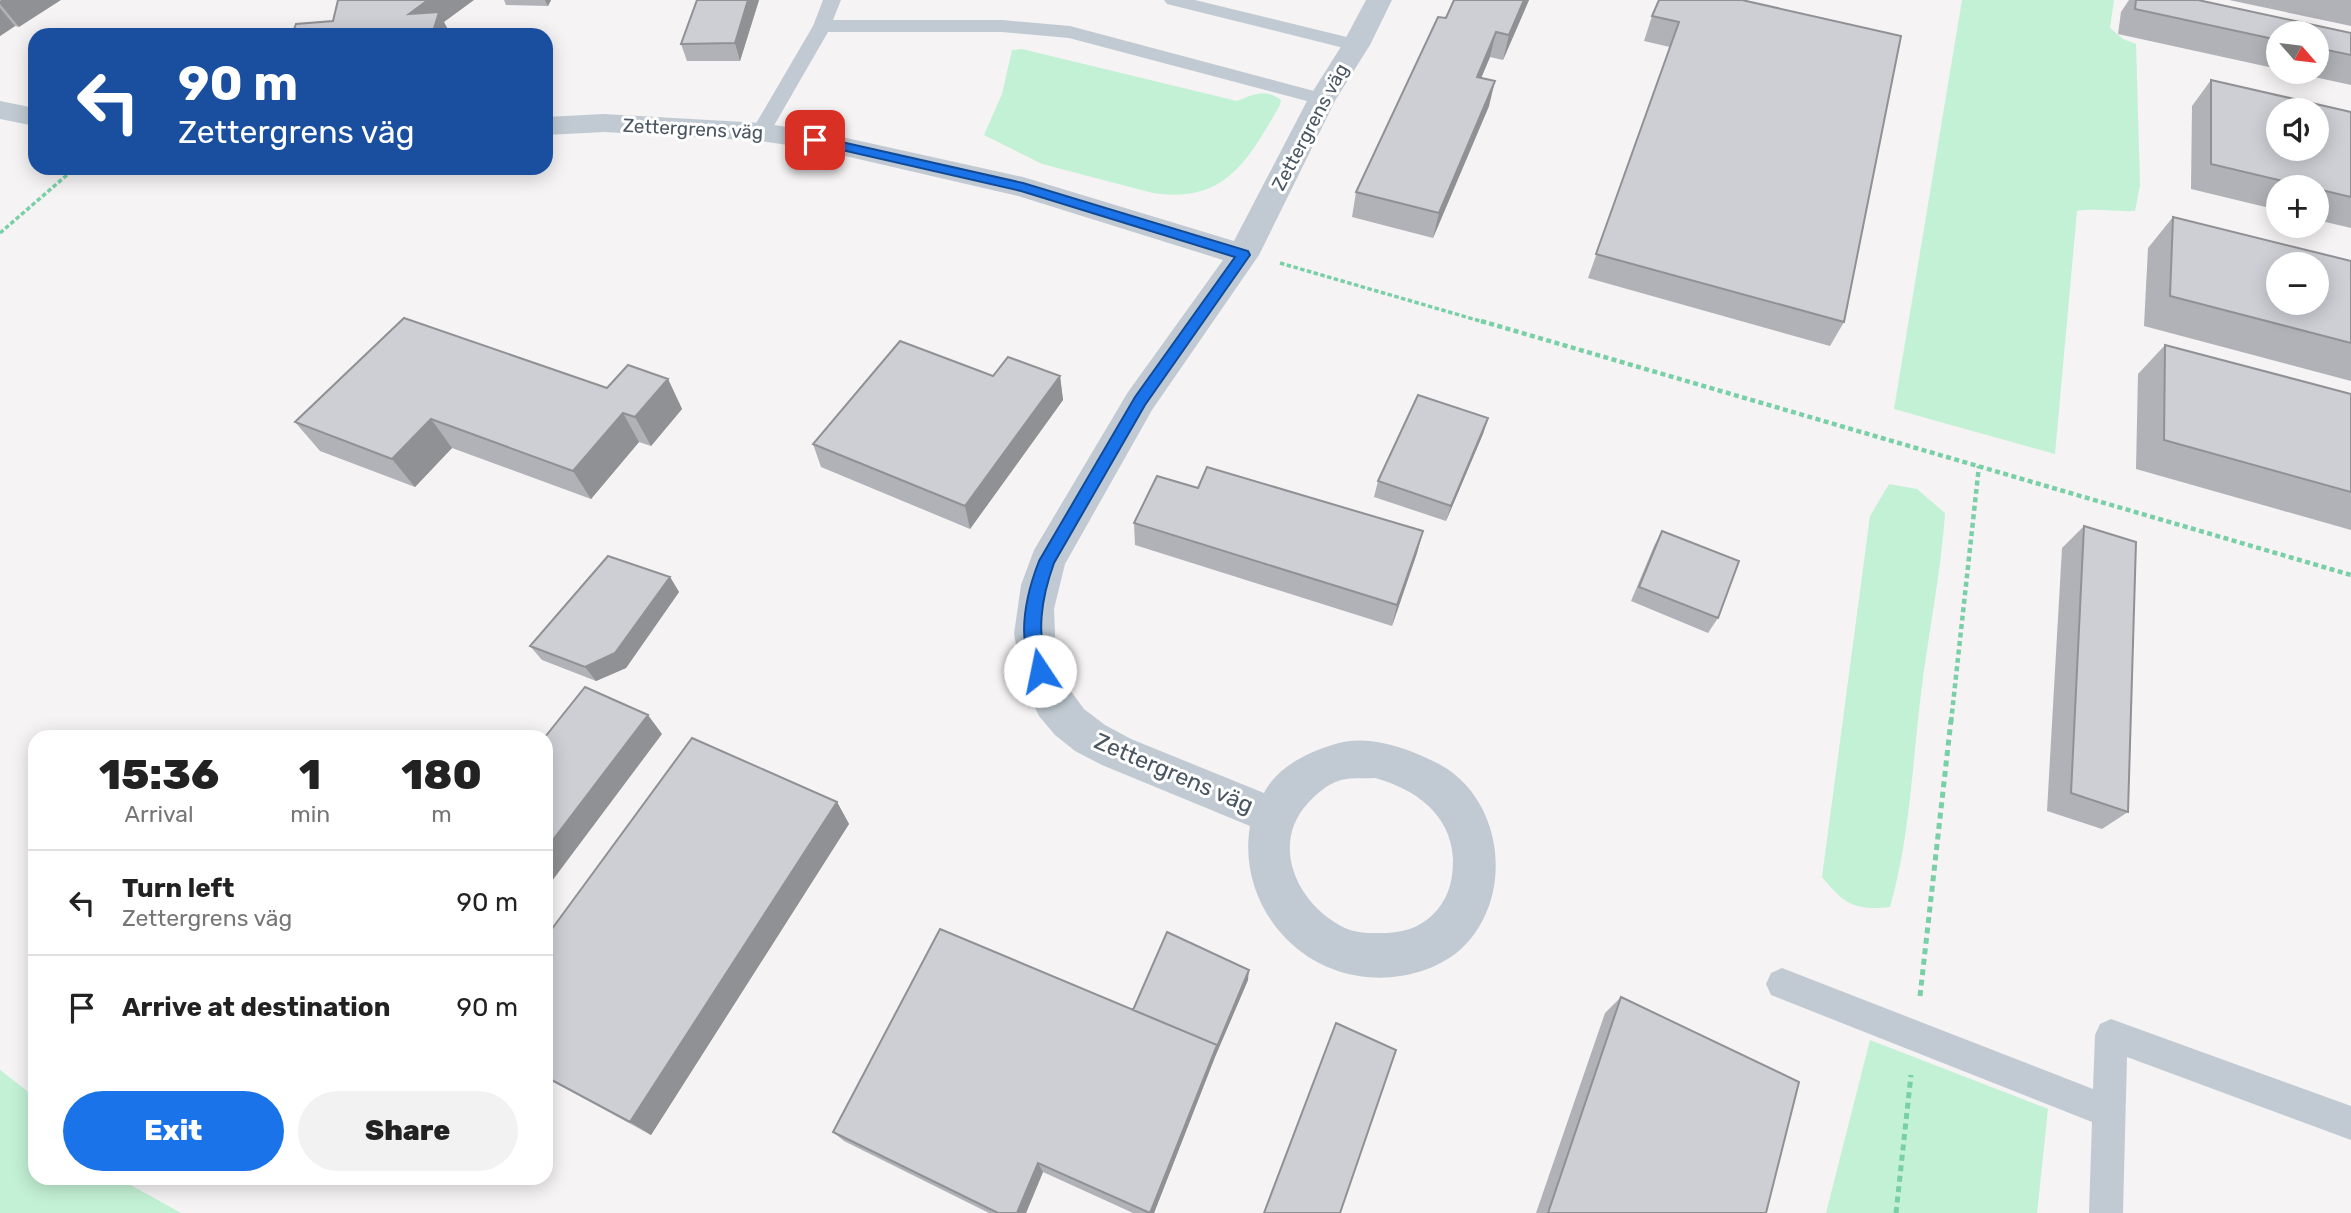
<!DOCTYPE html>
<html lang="en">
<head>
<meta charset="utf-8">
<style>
	:root { --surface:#fff; --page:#f2f2f2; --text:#222; --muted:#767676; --line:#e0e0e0; --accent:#1a73e8 }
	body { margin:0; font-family:Rubik,sans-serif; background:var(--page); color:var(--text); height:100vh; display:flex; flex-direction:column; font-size:26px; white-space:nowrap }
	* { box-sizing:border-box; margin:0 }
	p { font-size:23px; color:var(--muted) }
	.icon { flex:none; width:38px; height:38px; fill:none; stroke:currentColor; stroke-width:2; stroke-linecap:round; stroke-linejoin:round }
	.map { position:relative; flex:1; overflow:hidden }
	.drawer { position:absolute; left:28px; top:730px; width:525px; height:455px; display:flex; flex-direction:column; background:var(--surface); border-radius:21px; box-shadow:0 4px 18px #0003 }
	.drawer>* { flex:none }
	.top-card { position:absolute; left:28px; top:28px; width:525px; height:147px; border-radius:21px; box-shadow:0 4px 18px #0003; background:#1a4fa0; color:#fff; overflow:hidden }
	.needle { width:46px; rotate:118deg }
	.buttons { position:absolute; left:2266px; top:21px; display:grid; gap:14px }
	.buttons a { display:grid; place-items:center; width:63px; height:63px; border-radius:50%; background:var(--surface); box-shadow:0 4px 18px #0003; font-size:35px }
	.pin { position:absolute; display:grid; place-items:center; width:60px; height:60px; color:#fff; margin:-30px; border-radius:14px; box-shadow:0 4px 10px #0006 }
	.me { position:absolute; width:77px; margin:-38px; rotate:349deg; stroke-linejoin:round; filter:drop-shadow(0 0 5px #0008) }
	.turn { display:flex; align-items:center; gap:24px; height:147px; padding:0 35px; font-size:32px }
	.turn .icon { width:91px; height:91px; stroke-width:2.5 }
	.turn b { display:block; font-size:49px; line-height:60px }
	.eta { display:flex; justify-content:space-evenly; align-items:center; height:119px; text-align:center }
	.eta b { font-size:42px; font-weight:800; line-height:49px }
	.action { display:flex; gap:14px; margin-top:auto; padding:14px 35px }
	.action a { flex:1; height:80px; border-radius:42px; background:var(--accent); color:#fff; font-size:28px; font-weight:800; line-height:80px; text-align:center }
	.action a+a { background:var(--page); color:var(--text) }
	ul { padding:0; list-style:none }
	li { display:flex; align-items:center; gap:21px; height:105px; padding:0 35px; border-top:2px solid var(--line) }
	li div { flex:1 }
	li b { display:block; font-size:26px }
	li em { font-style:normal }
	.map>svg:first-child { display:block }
	.green { fill:#c3f1d5 }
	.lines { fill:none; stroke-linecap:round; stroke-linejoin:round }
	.path-far2 { stroke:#7ad0a6; stroke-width:3.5; stroke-dasharray:4.5 2.5; stroke-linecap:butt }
	.path-far1 { stroke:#7ad0a6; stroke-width:4.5; stroke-dasharray:5 3.5; stroke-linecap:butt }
	.path { stroke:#7ad0a6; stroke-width:5; stroke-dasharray:6 4.5; stroke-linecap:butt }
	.lane { fill:#c1cad2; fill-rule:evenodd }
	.street { fill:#c1cad2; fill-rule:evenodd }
	.wall { fill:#b0b2b7 }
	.shaded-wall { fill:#909195 }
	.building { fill:#cdcfd5; stroke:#909195; stroke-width:2; fill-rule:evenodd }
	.route { fill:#1a73e8; stroke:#114b97; stroke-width:2 }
	.labels { text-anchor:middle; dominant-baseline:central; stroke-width:6; stroke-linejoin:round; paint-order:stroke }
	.far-street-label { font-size:19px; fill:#4a5661; stroke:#fff }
	.street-label { font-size:23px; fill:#4a5661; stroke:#fff }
</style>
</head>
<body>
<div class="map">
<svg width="2351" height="1213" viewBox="0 0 2351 1213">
	<rect width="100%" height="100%" fill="#f5f3f3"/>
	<path class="green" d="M1962,0H2114L2110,28L2123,39L2136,44L2140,185L2135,211C2115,212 2097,208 2077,211L2055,454L1894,409Z
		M1022,49L1237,101C1254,94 1265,88 1281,100L1280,105C1248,160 1226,204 1153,193L1042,164L984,135L1002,94L1012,50Z
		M1889,484L1917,489L1945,513C1941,574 1928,634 1921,694C1912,765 1910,838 1890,907C1855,911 1844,904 1822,877L1870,516Z
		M1870,1040L2048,1109L2037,1213H1826Z
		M0,1070L26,1090L35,1100V1178H118L181,1213H0Z"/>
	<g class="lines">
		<path class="path-far2" d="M0,233L75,168
			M1280,263L1487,323"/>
		<path class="path-far1" d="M1481,321L2351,575
			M1951,722L1979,466"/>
		<path class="path" d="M1920,996L1951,720
			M1896,1213L1911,1075"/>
		<path class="lane" d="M823,0H841L833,20H1002L1070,26L1329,95L1332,99L1329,103L1322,105L1069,38L1002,32H828L768,136H754L751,132L813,26Z
			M1164,0H1195L1363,41L1365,45L1356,51L1167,4Z
			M1782,968L2093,1089L2095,1035L2100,1024L2111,1019L2351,1106V1140L2127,1057L2123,1213H2089L2092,1122L1771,995L1766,984L1771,973Z"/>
		<path class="street" d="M1366,0H1392L1370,45L1336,99L1259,255L1152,410L1065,564L1054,609L1056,658L1062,679L1084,709L1105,725L1131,739L1264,793C1277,767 1307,753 1332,745C1359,736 1384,742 1410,751C1430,759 1449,767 1464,783C1506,827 1507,904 1463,947C1438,972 1393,982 1359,976C1288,965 1238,897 1250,826L1102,765L1075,751L1055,735L1039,716L1023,682L1014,634L1021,585L1034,550L1128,392L1223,260L1018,196L815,149L761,141L604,132L546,135V117L604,114L761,123L815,131L1023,177L1234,241L1308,99L1342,45ZM1375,778C1415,789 1451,814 1453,859C1453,878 1450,894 1438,909C1425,925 1408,932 1387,933C1374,933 1358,934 1345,928C1298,906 1269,845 1308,803C1316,794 1327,785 1338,781C1349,777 1363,779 1375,778Z
			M0,101L35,108V126L0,119Z"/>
	</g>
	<path class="wall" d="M0,0L19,27L15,26L0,36Z
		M504,0H551L548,6L506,5Z
		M697,0H759L740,61H687L681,44Z
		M1454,0H1529L1503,60L1490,57L1481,78L1489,106L1433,238L1352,217L1356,192Z
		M1742,0L1844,322L1830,346L1588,278L1670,47L1644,41L1652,16Z
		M2129,0H2198L2351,33V85L2291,72H2317V33H2278V69L2118,34L2121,12Z
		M2229,0H2351V26Z
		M2211,80L2351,112V228L2317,220V187H2278V210L2191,189L2192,106Z
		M2173,217L2351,261V381L2144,326L2148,248Z
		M2165,345L2351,394V530L2136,469L2138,374Z
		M993,376H1060L1063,400L970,529L821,467L813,444Z
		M668,379L682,409L651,446L639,442L591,499L452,448L415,487L320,451L295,422L607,388Z
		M1488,418L1483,434L1446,521L1374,497L1378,481Z
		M1198,488L1423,531L1417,553L1392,626L1135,545L1134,523Z
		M2084,526L2128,812L2102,829L2047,811L2062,548Z
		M1662,531L1718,618L1708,633L1631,601L1654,546Z
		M670,577L679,592L626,668L596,681L542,660L530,646Z
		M837,802L849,824L651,1135L546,1078V937Z
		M1248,980L1215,1057L1154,1213H1133L1043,1172L1026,1213H989L844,1141L833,1132Z
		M1621,997L1766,1213H1536L1605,1013Z"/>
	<path class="shaded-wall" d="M1,0H61L19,27L0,4V1Z
		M428,0H474L444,22L451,35H432L409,14Z
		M545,0H551L548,6Z
		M748,0H759L740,61L735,43Z
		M1524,0H1529L1503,60L1509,35Z
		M0,8L15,26L0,36Z
		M1496,32L1490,57L1471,102L1477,77Z
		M1495,81L1489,106L1433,238L1439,213Z
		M1060,376L1063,400L970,529L965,506Z
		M668,379L682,409L651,446L635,417Z
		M623,413L639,442L591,499L573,471Z
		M1488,418L1483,434L1446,521L1451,506Z
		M431,419L452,448L415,487L392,459Z
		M1423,531L1417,553L1392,626L1397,605Z
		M670,577L679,592L626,668L596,681L585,667Z
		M648,715L662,734L546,889V849Z
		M837,802L849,824L651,1135L630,1122Z
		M1249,970L1248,980L1215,1057L1154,1213H1150L1217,1045Z
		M1038,1163L1043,1172L1026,1213H1017Z"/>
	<path class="building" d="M338,0H428L409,14L439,12L432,35H292L296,24L333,21Z
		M697,0H748L735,43L681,44Z
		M1454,0H1524L1509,35L1496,32L1477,77L1495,81L1439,213L1356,192L1438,17L1446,18Z
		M1659,0H1742L1901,36L1844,322L1596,254L1679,22L1652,16Z
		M2136,0H2198L2351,33V55L2317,48V33H2278V40L2135,9Z
		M2211,80L2351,112V197L2317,189V187H2308L2211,164ZM2278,110H2317V149H2278Z
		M2173,217L2351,261V343L2170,296ZM2278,264H2317V303H2278Z
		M404,318L607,388L628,365L668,379L635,417L623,413L573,471L431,419L392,459L295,422Z
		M900,341L993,376L1008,357L1060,376L965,506L813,444Z
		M2165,345L2351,394V492L2164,440Z
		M1418,395L1488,418L1451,506L1378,481Z
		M1207,467L1423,531L1397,605L1134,523L1157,476L1198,488Z
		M2084,526L2136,542L2128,812L2071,793Z
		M1662,531L1739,561L1718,618L1639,587Z
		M608,556L670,577L615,653L585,667L530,646Z
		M585,687L648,715L546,849L545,737Z
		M692,738L837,802L630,1122L546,1077V937Z
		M940,929L1217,1045L1150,1213L1038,1163L1017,1213H998L833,1132Z
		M1167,932L1249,970L1216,1049L1217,1045L1133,1010Z
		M1621,997L1799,1082L1766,1213H1548Z
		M1336,1023L1396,1050L1340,1213H1264Z"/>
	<path class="route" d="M815,136L1023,183L1248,251L1250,255L1145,405L1054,563C1041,599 1036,633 1048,671L1045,676H1034C1016,639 1025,597 1039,561L1135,397L1235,257L1021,191L811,143V138Z"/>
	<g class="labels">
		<g class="far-street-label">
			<text transform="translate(1310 127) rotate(-62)">Zettergrens väg</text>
			<text transform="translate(693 129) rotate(3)">Zettergrens väg</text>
		</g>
		<g class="street-label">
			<text transform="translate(1174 773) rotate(23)">Zettergrens väg</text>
		</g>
	</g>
</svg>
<div class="buttons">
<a><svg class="needle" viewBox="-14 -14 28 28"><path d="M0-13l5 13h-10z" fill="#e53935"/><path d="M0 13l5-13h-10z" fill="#767676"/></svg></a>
<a><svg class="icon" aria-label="sound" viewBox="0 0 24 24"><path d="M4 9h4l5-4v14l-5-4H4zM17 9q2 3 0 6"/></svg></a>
<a>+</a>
<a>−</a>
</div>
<div class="pin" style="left:815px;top:140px;background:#d93025"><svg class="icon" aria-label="arrive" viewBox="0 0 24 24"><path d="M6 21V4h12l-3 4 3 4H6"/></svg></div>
<svg class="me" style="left:1040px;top:671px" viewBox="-20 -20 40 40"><circle r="19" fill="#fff"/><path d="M0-13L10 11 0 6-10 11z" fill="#1a73e8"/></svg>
<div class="top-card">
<div class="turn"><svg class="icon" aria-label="left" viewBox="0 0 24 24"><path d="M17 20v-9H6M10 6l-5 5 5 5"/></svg><div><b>90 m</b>Zettergrens väg</div></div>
</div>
<section class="drawer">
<div class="eta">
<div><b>15:36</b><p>Arrival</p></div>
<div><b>1</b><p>min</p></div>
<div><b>180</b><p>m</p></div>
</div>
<ul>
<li><svg class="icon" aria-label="left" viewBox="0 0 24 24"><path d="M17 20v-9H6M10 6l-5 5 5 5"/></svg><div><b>Turn left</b><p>Zettergrens väg</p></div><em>90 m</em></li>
<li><svg class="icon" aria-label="arrive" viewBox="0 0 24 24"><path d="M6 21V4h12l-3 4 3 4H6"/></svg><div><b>Arrive at destination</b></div><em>90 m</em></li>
</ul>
<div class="action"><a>Exit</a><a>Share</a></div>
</section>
</div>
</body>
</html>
